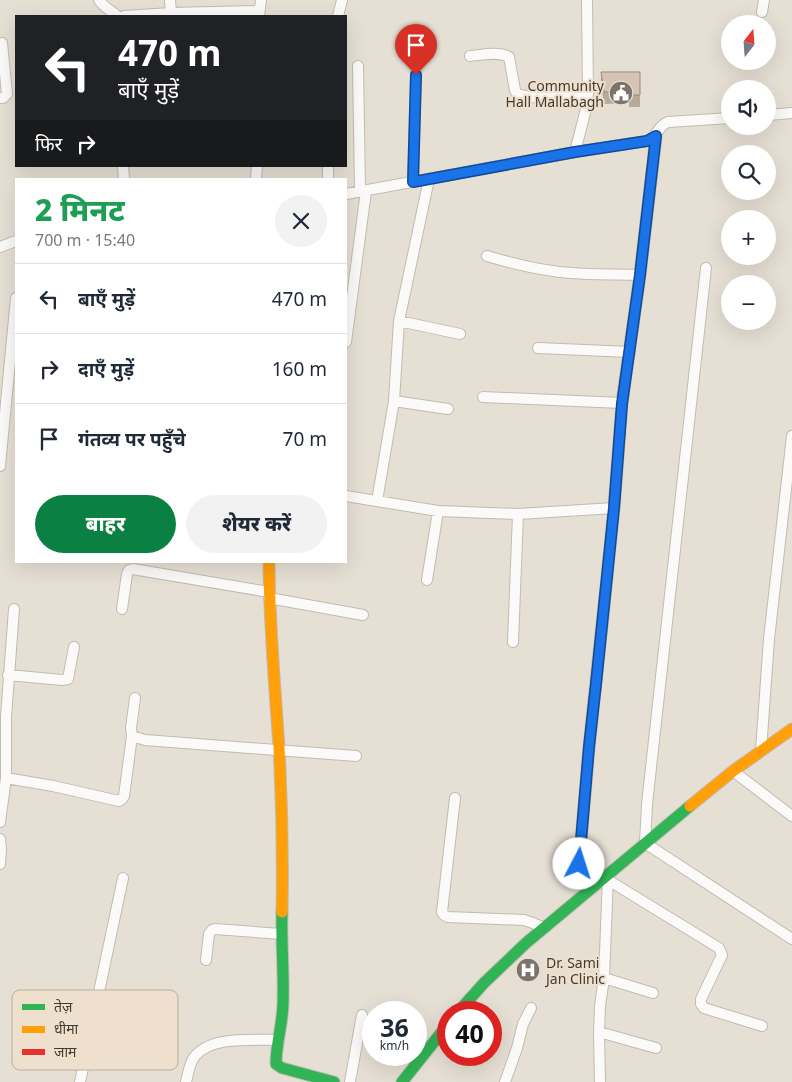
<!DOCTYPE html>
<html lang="hi">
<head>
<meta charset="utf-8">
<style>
	:root { --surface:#fff; --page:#f2f2f3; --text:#1f2937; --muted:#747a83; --line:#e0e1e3; --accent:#0b8043 }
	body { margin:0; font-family:"Noto Sans","Noto Sans Devanagari",sans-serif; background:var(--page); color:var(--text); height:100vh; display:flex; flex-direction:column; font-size:19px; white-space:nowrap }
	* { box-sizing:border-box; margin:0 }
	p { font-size:16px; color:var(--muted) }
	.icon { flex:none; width:28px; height:28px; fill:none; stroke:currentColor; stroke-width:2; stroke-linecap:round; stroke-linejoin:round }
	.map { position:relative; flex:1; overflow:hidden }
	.side { position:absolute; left:15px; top:178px; width:332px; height:385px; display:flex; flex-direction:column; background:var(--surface); border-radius:0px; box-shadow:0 5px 20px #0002 }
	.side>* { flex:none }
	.guide { position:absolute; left:15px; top:15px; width:332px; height:152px; border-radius:0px; box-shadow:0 5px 20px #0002; background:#202124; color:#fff; overflow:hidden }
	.needle { width:32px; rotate:17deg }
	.fabs { position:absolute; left:721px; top:15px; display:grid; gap:10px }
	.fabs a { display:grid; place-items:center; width:55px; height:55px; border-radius:50%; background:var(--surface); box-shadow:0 5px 20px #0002; font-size:25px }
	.speed { position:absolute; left:362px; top:1001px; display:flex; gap:10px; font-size:25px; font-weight:700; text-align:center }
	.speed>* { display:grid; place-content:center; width:65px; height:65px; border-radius:50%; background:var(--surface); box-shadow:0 5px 20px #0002; line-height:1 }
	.speed small { font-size:12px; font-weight:400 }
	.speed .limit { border:8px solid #d22; background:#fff; color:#111 }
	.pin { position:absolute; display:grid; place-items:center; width:42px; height:42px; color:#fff; margin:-51px -21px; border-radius:50% 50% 50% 0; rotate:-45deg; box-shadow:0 0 5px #0007 }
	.pin .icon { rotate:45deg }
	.me { position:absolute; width:55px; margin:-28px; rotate:5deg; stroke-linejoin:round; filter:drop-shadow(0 0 4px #0008) }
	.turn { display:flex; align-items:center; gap:18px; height:105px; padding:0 20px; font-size:22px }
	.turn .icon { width:65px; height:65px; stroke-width:2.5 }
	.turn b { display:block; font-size:35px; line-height:42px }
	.then { display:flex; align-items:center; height:48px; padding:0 20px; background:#0003; gap:10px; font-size:19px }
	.round { display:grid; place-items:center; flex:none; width:52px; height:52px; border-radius:26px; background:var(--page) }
	.head { display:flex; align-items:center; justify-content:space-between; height:85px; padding:0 20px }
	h1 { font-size:30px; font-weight:800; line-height:38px; color:#1e9e55 }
	.action { display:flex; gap:10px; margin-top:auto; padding:10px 20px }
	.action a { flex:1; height:58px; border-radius:30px; background:var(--accent); color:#fff; font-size:20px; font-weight:800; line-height:58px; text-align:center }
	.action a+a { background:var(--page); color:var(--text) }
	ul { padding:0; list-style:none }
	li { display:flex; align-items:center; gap:15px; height:70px; padding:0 20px; border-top:1px solid var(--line) }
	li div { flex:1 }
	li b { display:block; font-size:19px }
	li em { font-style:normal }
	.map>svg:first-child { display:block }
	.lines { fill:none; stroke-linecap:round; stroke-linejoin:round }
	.street-casing { stroke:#c1bbb3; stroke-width:12 }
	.fast-casing { stroke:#c1bbb3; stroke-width:13 }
	.slow-casing { stroke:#c1bbb3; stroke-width:13 }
	.jam-casing { stroke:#c1bbb3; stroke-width:13 }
	.street { stroke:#fbfaf9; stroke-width:10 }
	.fast { stroke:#30b455; stroke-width:11 }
	.slow { stroke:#ff9f0a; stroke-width:11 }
	.jam { stroke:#e5322d; stroke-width:11 }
	.wall { fill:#b7a99b }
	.building { fill:#d5c4b4; stroke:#95897e }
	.route-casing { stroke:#114b97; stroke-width:12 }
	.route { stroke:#1a73e8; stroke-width:9 }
	.labels { text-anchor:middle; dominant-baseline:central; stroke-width:4; stroke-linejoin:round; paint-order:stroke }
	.poi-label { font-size:14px; fill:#403b33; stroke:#eee0cc; text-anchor:end }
	.key { fill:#eee0cc; stroke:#baae9e; stroke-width:1 }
	.key-label { font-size:14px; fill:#403b33 }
</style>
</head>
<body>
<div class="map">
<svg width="792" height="1082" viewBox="0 0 792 1082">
	<rect width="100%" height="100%" fill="#e6dfd4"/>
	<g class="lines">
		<g class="street-casing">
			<path id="street" d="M99,0C103,7 112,11 117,16
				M170,0L171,13
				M762,12L764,0
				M124,16L171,13L259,11
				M259,16L261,0
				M338,16L342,0
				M470,56C482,55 499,51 509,57L515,90L517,94C538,101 566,95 588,94
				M358,66L360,192
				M0,98H3L7,94L2,43
				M768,115L792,113
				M575,152L586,109L588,94L587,0
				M123,166L124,179
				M256,179L257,166
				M328,179V166
				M413,182L417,39
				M346,194L575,152L647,141C659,136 657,126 668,122L730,118
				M0,247L16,241
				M487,256C514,264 542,271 571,273C594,275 617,274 640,275
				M706,268L647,804L645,843L792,939
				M399,321L460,334
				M346,342L366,191
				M538,348L630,352
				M483,397L622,403
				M394,401L448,409
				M0,466L16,298
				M346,496L438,511L518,514L614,508
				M377,501L394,401L399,321L429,179
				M427,580L438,511
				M269,598L363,615
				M122,609L127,574L129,570L133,569L269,592
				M513,642L518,514
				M8,675L62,680L68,679L74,647
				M135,698L131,728L132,736L145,740L356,756
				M761,750L769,639L792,436
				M733,771L792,816
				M6,778L53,786L119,801L122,799L124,796L132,736
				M455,798L442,912L444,915L448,917L524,920L533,923L544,928
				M0,822L6,778V717L14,609
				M0,839L1,849L0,864
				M608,880L719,948L722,955L701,999V1004L704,1008L762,1026
				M206,960L209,934L212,930L215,929L281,934
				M604,978L653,993
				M599,1032L656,1048
				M80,1082L123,878
				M186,1082C188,1074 189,1066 193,1059C208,1035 255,1040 279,1040
				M350,1082L362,1015
				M505,1082L517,1048L523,1024L531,1008
				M600,1082L599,1032L600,1006L604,978L608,876"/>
		</g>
		<g class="fast-casing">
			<path id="fast" d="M588,891L583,881L579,864L589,747L604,606
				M282,912C281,942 284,972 283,1002C283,1023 276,1043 276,1064L282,1068L334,1082
				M458,1012L484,983L526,943L690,806
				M402,1082L449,1023"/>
		</g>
		<g class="slow-casing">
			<path id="slow" d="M633,325L640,275L656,136
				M269,561C269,623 275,686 279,748C282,803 283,857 282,912
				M690,806L733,771L792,729"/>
		</g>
		<g class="jam-casing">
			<path id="jam" d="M604,606L614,508L622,403L633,325"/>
		</g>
		<use href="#street" class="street"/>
		<use href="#fast" class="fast"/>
		<use href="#slow" class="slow"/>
		<use href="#jam" class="jam"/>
	</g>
	<path class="wall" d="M601,72H640V107H629V103L604,104L601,84Z"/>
	<path class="building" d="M601,72H640V95H629V91L604,92Z"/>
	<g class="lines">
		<g class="route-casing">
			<path id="route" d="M416,75L413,182L575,152L647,141L656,136L640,275L622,404L614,508L596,684L589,747L579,864"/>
		</g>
		<use href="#route" class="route"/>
	</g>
	<defs>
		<g id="civic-disc" transform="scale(1.25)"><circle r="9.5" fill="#7a746b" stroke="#eee0cc"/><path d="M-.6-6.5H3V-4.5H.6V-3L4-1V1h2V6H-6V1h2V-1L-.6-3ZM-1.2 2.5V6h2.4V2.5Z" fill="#fff"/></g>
		<g id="hospital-disc" transform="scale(1.25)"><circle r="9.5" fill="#7a746b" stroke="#eee0cc"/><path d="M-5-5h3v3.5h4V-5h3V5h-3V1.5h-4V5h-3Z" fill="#fff"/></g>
	</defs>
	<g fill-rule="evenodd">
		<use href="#civic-disc" x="621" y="93"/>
		<use href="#hospital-disc" x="528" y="970"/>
	</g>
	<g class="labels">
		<g class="poi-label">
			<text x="604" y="85">Community<tspan x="604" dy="16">Hall Mallabagh</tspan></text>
			<text x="546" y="962" text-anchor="start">Dr. Sami<tspan x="546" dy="16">Jan Clinic</tspan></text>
		</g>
	</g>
	<rect x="12" y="990" width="166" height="80" rx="8" class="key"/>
	<rect x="22" y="1004" width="23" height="6" fill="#30b455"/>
	<rect x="22" y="1026" width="23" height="7" fill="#ff9f0a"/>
	<rect x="22" y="1049" width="23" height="6" fill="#e5322d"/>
	<g class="key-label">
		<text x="54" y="1012">तेज़</text>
		<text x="54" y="1034">धीमा</text>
		<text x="54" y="1057">जाम</text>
	</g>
</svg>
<div class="fabs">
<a><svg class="needle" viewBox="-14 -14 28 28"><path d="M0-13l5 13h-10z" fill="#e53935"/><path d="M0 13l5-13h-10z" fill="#747a83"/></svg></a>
<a><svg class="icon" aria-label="sound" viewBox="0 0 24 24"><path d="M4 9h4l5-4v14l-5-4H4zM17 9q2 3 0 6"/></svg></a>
<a><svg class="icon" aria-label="search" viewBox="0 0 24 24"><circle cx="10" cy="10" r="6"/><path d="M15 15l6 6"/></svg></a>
<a>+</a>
<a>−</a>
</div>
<div class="speed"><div>36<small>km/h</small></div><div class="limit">40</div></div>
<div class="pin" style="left:416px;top:75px;background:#d93025"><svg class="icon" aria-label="arrive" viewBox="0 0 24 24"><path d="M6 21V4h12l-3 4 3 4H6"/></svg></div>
<svg class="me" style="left:579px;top:864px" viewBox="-20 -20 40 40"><circle r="19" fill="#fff"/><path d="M0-13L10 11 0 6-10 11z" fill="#1a73e8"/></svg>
<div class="guide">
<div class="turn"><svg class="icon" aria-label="left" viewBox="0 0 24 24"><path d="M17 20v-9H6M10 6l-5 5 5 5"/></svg><div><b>470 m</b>बाएँ मुड़ें</div></div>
<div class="then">फिर<svg class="icon" aria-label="right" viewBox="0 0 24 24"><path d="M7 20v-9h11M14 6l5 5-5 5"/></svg></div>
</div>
<section class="side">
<div class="head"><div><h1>2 मिनट</h1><p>700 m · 15:40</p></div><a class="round"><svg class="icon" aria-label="close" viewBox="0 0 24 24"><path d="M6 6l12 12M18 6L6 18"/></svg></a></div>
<ul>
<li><svg class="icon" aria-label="left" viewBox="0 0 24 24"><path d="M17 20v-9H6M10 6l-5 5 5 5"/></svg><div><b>बाएँ मुड़ें</b></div><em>470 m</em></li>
<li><svg class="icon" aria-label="right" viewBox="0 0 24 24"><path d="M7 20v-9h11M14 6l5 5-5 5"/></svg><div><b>दाएँ मुड़ें</b></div><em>160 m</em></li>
<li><svg class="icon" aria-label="arrive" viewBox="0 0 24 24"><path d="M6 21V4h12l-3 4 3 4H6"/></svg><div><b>गंतव्य पर पहुँचे</b></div><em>70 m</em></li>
</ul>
<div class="action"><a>बाहर</a><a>शेयर करें</a></div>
</section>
</div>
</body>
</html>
